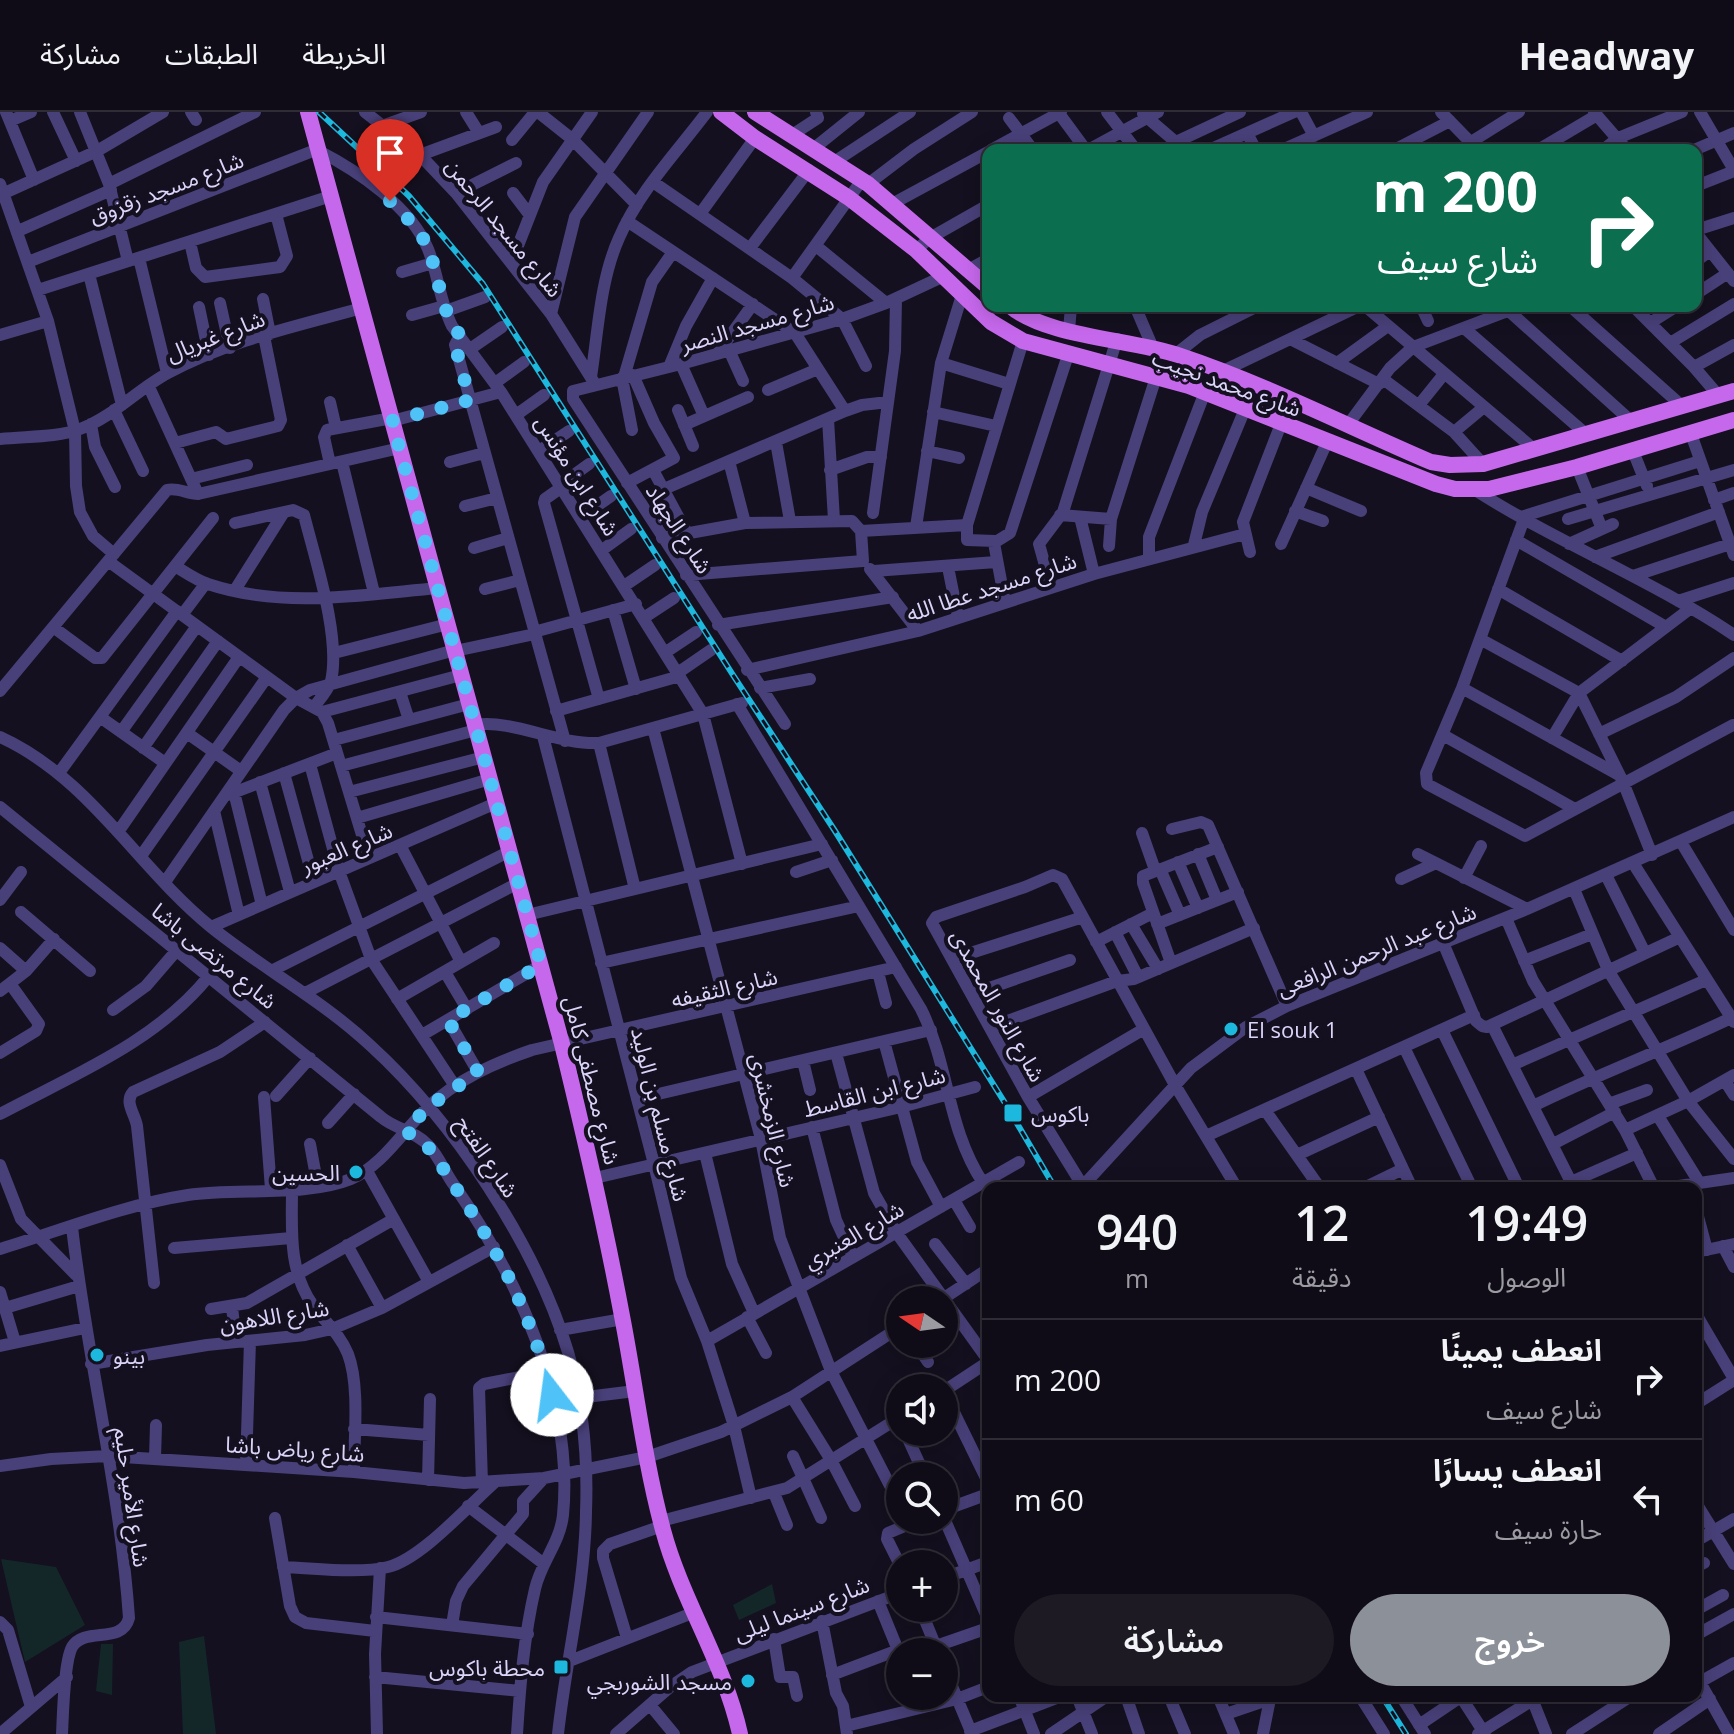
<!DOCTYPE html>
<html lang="ar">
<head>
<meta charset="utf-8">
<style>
	:root { --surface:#0f0c17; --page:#1d1a24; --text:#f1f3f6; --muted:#9b9ba1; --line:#2f2c36; --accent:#8c9099 }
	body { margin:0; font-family:"Open Sans","Noto Sans Arabic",sans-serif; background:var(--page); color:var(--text); direction:rtl; height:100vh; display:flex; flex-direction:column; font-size:30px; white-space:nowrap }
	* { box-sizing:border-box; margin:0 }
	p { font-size:26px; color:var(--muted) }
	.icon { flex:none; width:44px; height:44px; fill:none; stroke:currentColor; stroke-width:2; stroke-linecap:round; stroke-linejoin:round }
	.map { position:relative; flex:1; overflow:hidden; direction:ltr }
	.sheet { position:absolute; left:982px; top:1070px; width:720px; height:520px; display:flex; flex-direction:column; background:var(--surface); border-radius:16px; box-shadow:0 4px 20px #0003,0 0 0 2px var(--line); direction:rtl }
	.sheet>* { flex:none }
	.guide { position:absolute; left:982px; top:32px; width:720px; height:168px; border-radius:16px; box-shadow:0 4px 20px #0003,0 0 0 2px var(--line); direction:rtl; background:#0b6e4f; color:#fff; overflow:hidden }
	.needle { width:52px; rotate:283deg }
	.controls { position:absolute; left:886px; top:1174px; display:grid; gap:16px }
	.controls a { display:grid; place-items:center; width:72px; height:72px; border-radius:50%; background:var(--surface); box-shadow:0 4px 20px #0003,0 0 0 2px var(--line); font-size:40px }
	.pin { position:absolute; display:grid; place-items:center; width:68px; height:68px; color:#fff; margin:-82px -34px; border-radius:50% 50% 50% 0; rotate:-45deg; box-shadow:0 0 8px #0007 }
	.pin .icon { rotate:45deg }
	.me { position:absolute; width:88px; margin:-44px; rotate:345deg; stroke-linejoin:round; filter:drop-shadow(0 0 6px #0008) }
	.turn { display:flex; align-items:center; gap:28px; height:168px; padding:0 32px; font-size:36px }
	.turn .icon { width:104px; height:104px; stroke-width:2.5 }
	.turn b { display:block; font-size:56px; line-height:68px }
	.eta { display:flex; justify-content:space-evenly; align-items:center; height:136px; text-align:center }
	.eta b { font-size:48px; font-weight:600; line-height:56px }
	.primary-button { display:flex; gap:16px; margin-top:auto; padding:16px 32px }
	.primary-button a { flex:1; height:92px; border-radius:48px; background:var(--accent); color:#fff; font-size:32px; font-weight:600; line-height:92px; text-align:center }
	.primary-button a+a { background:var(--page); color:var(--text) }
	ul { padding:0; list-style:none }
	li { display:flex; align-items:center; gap:24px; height:120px; padding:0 32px; border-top:2px solid var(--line) }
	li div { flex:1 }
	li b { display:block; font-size:30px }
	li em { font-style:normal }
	header { display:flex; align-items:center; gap:48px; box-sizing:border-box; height:112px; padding:0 40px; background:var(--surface); border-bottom:2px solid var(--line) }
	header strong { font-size:38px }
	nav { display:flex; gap:44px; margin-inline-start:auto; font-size:28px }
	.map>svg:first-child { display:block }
	.green { fill:#132729 }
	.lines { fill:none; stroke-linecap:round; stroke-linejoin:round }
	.minor { stroke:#484079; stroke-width:12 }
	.major { stroke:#c668ec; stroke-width:16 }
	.rail-casing { stroke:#1cb8dd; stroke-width:6 }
	.rail { stroke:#14101f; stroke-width:3; stroke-dasharray:9; stroke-linecap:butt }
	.route { stroke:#4fc3f7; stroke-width:14; stroke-dasharray:0 25.2 }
	.poi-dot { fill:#1cb8dd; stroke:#14101f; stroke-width:3 }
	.labels { text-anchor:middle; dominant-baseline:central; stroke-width:8; stroke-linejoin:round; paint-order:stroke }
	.street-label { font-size:22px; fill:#dbd4f9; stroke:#14101f }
	.poi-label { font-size:22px; fill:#dbd4f9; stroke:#14101f; text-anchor:start }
</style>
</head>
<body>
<header>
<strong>Headway</strong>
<nav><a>الخريطة</a><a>الطبقات</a><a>مشاركة</a></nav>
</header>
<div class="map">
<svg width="1734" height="1622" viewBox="0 0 1734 1622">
	<rect width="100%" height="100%" fill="#14101f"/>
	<path class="green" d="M1,1447L56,1455L85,1513L25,1550Z
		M772,1472L776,1491L739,1508L733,1493Z
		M204,1524L216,1622H183L179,1530Z
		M101,1532H113L112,1583L96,1579Z"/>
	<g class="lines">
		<path class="minor" d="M6,0L34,68
			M53,0L76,49
			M80,0L109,72L128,149
			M191,0L196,8
			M365,0L420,43L456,81L551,202L595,272
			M466,0L479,21
			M538,0L572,27L637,93
			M1058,0L1086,38
			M1107,0L1136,38
			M1301,0L1314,24
			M1441,0L1478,38
			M1594,0L1627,38
			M1700,0L1734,58
			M1143,2L1185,38
			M1009,6L1033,38
			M10,9L31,0
			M382,14L421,0
			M1247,21L1256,38
			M792,23L818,6L816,0
			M512,28L535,0
			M1176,30L1240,0
			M813,37L859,0
			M991,38L1061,0
			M1088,38L1158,0
			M1209,38L1294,0
			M1282,38L1367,0
			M1394,38L1450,9
			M1466,38L1471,30L1519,0
			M1538,38L1597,3
			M1603,38L1618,26L1682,0
			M1694,38L1734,21
			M319,39C358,59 411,95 428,137C438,162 440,190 452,214L501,280L703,602L742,752
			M420,43L496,15
			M834,50L910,0
			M653,70L792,166L842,207L866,254
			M0,72L48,209L75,319L76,374L80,400L93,424L114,442
			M109,72L255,0
			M868,72L914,37L972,0
			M1696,74L1734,59
			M456,81L516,51
			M513,81L529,102
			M0,83L97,39L163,0
			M892,92L988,40
			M700,102L755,26
			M627,109L795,221L845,299
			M1696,118L1734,106
			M18,119L111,78
			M1696,121L1734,169
			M190,130L196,156L205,165L280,155L287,144L276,102
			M816,134L886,191
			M750,136L809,58
			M916,138L930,126L988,93
			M139,146L167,261
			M512,149L543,70L592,0
			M1696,149L1710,139
			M28,150L318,37
			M968,158L988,147
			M402,160L433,151
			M89,162L122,293
			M792,166L862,68
			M38,178L331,84
			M1696,182L1728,161
			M263,187L270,222
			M220,191L230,236
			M1135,194L1153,236
			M1365,194L1534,337
			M1421,194L1428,209
			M1457,194L1458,195
			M1570,194L1682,294
			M1633,194L1694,255L1718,283
			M199,195L209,243
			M446,199L485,185
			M1509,199L1631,309
			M551,202L575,105L648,0
			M412,203L444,194
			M1650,211L1677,194
			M1464,216L1586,322
			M1069,219L1071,194
			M0,223L48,209
			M460,223L455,233L565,629
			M1290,227L1379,272
			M1670,231L1734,192
			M470,237L502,215
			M729,238L743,269
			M717,242L753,192
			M1176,242L1200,223L1258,194
			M941,251L1009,272
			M1337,251L1388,214
			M681,252L704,304
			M669,255L686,214L713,166
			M1694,255L1734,233
			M1223,259L1359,194
			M591,265C598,220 600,168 619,126C639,79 677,40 707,0
			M624,265L652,170L673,140
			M622,266L632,318
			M1383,267L1454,320L1483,352
			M495,271L524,250
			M149,275L198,382
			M768,278L818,257
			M330,290L336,316
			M1419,293L1444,262
			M114,298L143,359
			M678,298L693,334
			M933,300L996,314
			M516,303L544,283
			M828,307L834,408
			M392,309L501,280
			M91,312L95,335L115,375
			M684,313L748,285
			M1347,314L1390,256L1413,235L1521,194
			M1454,320L1484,295
			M1691,322L1734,443
			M0,327C25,324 56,326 80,317C113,305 138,277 168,261C227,229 297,214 362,196
			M776,330L790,409
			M175,331L216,320L226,327L278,314L281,308L264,224
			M539,339L569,319
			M927,339L959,346
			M1633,339L1647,374
			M729,349L745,411
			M342,350L374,481
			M450,350L484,341
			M330,352L324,325L327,318L392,306
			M1577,355L1602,417
			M653,358L687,421
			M830,358L867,345H881
			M191,367L247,353
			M627,371L674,346L654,311L633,263
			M560,373L589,352
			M562,375L545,387L544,391L599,587
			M1306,376L1361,399
			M664,377L845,299L862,293L888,290
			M1475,378C1558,431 1652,468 1734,523
			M1714,388L1734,381
			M465,394L497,386
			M1295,399L1323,409
			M873,401L895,239L896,187
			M1060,403L1111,407
			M581,405L611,384
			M1080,405L1094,462
			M1521,405L1700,349
			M1524,407L1462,576L1426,661L1427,672L1525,724L1733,613
			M1568,407L1734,358
			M235,411L293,398L304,403C315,447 341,525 331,569C328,578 320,587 314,595
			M916,415L941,251L962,183
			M861,419L967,413
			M662,426L745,411L852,409L861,419L863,449
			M1516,428L1666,515
			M995,429L967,428V413L1023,229
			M1281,432L1327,330
			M1569,432L1613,412
			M1194,433L1202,400L1245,297
			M1109,434L1111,407L1156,265
			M474,436L508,426
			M602,438L631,417
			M1250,440L1243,410L1281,312
			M1595,445L1719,400
			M1149,446V425L1205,280
			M108,449L296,586L322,600L328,611L369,746
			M175,454C185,460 196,468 208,472C283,497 361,483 438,476
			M948,455L958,505
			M870,457L918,519
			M874,459L996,450
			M686,463L863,449
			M1633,464L1730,432
			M624,474L655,453
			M1051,475L1039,432L1063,400L1117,227
			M485,477L520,468
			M1498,477L1622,549
			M235,478L284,400
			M1678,489L1734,471
			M1005,490L994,431L1010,421L1068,243
			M613,498L636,577
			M182,503L206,471
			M645,505L674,486
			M718,513L893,485
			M53,515L95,546H102L213,406
			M534,520L636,492
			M1480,527L1579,581L1623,670L1652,743
			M455,539L535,522
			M666,540L696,520
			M334,541L448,512
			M747,558L918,519L1094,462L1245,422
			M679,560L711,538
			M760,576L810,567
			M1462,576L1619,663
			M0,579L167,378C177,375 187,382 198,382L400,336
			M400,580L409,608
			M737,592L921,897C950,955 946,1014 983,1071
			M556,599L680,564
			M322,600L461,563
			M100,605L165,651
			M785,612L573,287V279L681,252L842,207L886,191L944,164
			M475,613C513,607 558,633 599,631L742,591
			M653,616L761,1027L780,1126L831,1259L900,1393
			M121,620L197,514
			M187,621L241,659
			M1599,622L1676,585L1734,546
			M1443,623L1573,696
			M543,624L654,1052L681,1166L707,1229L734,1314L751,1386
			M0,625C90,666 137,755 211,815C263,857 322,888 371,934C453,1009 536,1133 568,1240C583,1291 588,1347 586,1400C585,1474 566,1548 558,1622
			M1552,626L1579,581L1691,496
			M334,628L469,592
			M599,631L635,777
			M143,636L218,529
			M310,652L339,759L371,847L455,974
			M341,654L476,618
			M59,661L177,499
			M284,661L314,770
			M260,670L290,780
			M234,680L262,793
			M349,680L484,645
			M225,684L337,641
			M0,695L381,1005C395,1017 415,1019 428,1033C439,1044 445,1061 454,1073C518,1166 574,1288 563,1403C560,1431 541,1450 535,1477C524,1524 520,1574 517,1622
			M214,699L239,803
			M357,706L490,667
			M1172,717L1201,710L1208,713L1287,894
			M118,720L239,545
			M1142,721L1155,758
			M1681,730L1734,818
			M400,733L461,850
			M1198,742L1217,788
			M1418,742L1527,797
			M141,744L267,565
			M1178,750L1198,796
			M1633,751L1734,910
			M1160,757L1180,803
			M796,760L832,748
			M1606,763L1645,841
			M1464,766L1481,734
			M1401,767L1436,751
			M165,770L284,598L296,586L310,578L455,538
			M1574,777L1608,858L1688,989L1734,1047
			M0,788L21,760
			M21,800L90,859
			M527,803L822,732
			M1506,806L1533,869L1625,1018L1654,1076
			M1131,812L1158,857
			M1157,812L1238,780
			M211,815L496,691
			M1115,820L1138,865
			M1096,830L1153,801
			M1444,833L1476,909L1482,914L1487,915L1678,826
			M0,836L26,859
			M952,847L1083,805
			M1524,849L1592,822
			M601,851L859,794
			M1171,851L1143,771V764L1218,735
			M273,858L510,739
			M445,860L467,897
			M878,860L886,891
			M0,879L26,859L54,827
			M305,881L518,771
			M972,882L1070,848
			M397,887L494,831
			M113,898L146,874L177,838
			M448,908L478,960
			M1492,913L1574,1076
			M991,915L1117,869L1134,867L1254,816
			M1442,918L1519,1076
			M422,923L541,853
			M884,929L917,1050L941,1095
			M1404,935L1472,1076
			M0,941L36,919L39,912L11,873
			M836,941L874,1081L896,1120L988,1248
			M803,949L810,978
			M1512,953L1706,868
			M1356,957L1412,1076
			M1725,969L1734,983
			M276,984L310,946
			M264,985L271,1077
			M1028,985L1144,917
			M637,987L931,918
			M1609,992L1647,978
			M1533,994C1598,962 1666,937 1731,906
			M1265,998L1320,1076
			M0,1002C73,963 156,930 209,864
			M1658,1004L1699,1070
			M328,1011L354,982
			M812,1015L836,1108L853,1145
			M1625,1018L1688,989L1734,963
			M1206,1024L1474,903
			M310,1032L318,1075
			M1553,1032L1615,1000
			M705,1041L732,1152L754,1201
			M1297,1043L1379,1005
			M0,1053L21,1107L76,1163
			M367,1059L429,1170
			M595,1066L901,995L975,975
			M1571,1070L1637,1041
			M1081,1076L1191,956L1246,915L1287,894L1527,797L1734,705
			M1084,1076L1028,985L932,811L936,805L1025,775L1053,763L1062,767L1175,973L1237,1076
			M1364,1076L1403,1057
			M1665,1076L1734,1066
			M292,1077C292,1117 288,1157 312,1192C324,1209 340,1222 348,1242C360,1274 354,1325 354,1360
			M954,1088L970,1115
			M1696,1097L1707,1138
			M935,1132L966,1172
			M347,1133L382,1196
			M1723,1134L1734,1155
			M174,1136L291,1126
			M0,1137C62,1118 123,1093 188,1083C237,1076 307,1085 351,1067C382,1054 403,1019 426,997C456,968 494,951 532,938L896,855
			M1696,1140L1734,1132
			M154,1171L137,1014C135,1002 124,990 133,980L220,940L265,910
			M0,1180L15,1230
			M941,1188L988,1157
			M232,1195L236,1230
			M5,1196L79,1174
			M211,1197L247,1191L394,1107
			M1696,1202L1734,1267
			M747,1205L766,1241
			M560,1218L623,1207
			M707,1229L1019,1050
			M916,1232L928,1250
			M0,1234L85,1216
			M91,1252L207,1233L305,1223L332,1217L382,1196L494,1135
			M944,1279L988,1250
			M944,1280L988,1370
			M792,1285L831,1348L855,1394
			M578,1286L635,1279
			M1696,1292L1734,1268
			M354,1317L429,1323
			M905,1320L925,1364
			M793,1344L821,1406
			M155,1346L156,1313
			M246,1353L250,1229
			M0,1354L51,1347L108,1344L354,1360L464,1371L544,1366L647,1345L721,1320L792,1285L900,1215
			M428,1368L430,1287
			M482,1371L479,1276L484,1272L546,1260
			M774,1381L787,1413
			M1696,1391L1734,1452
			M468,1394L544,1452
			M944,1398L988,1382
			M275,1406L290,1494L295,1505L306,1511L375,1519
			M944,1406L988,1507
			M661,1409L787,1376L900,1305
			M1696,1429L1734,1407
			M900,1453L887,1427L888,1421L919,1408
			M283,1455C314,1456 358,1462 388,1455C421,1447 468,1394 494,1371
			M1696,1455L1704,1451
			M944,1466L988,1450
			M878,1489L900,1543
			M920,1496L938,1540
			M1696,1498L1723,1483
			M376,1505L528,1522
			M822,1509L836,1581L843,1594L847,1622
			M0,1510L8,1518L31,1595
			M452,1513L456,1489L463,1474L523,1402V1389L544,1366
			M1696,1523L1734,1502
			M627,1526L603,1446V1439L610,1432L662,1414
			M774,1527L780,1565H793L797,1584
			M936,1534L988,1516
			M567,1550L695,1500
			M944,1555L972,1622
			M832,1563L898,1538
			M1696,1563L1729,1622
			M375,1565L520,1579
			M1700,1570L1734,1551
			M1019,1584L1034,1622
			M1077,1584L1092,1622
			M1126,1584L1139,1622
			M1169,1584L1185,1622
			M1218,1584L1234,1622
			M1360,1584L1384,1622
			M1401,1584L1425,1622
			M1531,1584L1546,1622
			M1461,1585L1485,1622
			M650,1593L674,1622
			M1226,1602L1279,1584
			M1419,1613L1462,1584
			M846,1614L957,1587L988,1575
			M970,1619L1062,1584
			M0,1622L67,1565
			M62,1622C63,1603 64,1550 72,1535C85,1514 122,1533 129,1506C120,1375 87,1246 72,1115
			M377,1622L375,1542L380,1456
			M616,1622L670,1575L692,1560L900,1481
			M1051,1622L1107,1584
			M1263,1622L1270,1587
			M1478,1622L1539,1584
			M1572,1622L1631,1584
			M1659,1622L1710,1587"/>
		<path class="major" d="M308,0L562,932C584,1022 605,1113 622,1204C636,1276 644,1348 663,1418C682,1489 724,1550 740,1622
			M721,0L755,26L849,86L916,138L991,210L1023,229L1189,274L1436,372L1455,377H1489L1577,355L1734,308
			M755,0L868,72L988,175
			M1010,194C1046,225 1131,227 1178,243C1265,272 1347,314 1431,350L1450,353L1483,352L1734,279"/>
		<g class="rail-casing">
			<path id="rail" d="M319,0L409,84L483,172L733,563L835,719L1005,991L1055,1076
				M1382,1584L1406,1622"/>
		</g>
		<use href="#rail" class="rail"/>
	</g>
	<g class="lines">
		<path class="route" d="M390,89C404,103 419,116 427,134C440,163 439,198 460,223L455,233L470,288L392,309L541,853L448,908L478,960L428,995L405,1019C434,1034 436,1047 453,1072C499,1138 532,1205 552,1283"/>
	</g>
	<g class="poi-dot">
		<circle cx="1231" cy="917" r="8"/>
		<rect x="1003" y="991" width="20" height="20" rx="4"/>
		<circle cx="356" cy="1060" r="8"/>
		<circle cx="97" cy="1243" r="8"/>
		<rect x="553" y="1547" width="16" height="16" rx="4"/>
		<circle cx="748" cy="1569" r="8"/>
	</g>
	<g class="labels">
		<g class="street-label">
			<text transform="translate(166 75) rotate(-21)">شارع مسجد زقزوق</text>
			<text transform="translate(505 115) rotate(51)">شارع مسجد الرحمن</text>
			<text transform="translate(757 210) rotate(-16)">شارع مسجد النصر</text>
			<text transform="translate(215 223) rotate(-21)">شارع غبريال</text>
			<text transform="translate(1227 270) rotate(20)">شارع محمد نجيب</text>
			<text transform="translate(578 363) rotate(58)">شارع ابن مؤنس</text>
			<text transform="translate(680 416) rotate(57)">شارع الجهاد</text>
			<text transform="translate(991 474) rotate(-18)">شارع مسجد عطا الله</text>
			<text transform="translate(346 735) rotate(-23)">شارع العبور</text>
			<text transform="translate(1376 837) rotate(-22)">شارع عبد الرحمن الرافعى</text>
			<text transform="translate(215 843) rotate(39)">شارع مرتضى باشا</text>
			<text transform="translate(724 875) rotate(-13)">شارع الثقيفه</text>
			<text transform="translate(999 893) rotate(61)">شارع النور المحمدى</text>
			<text transform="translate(593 968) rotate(76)">شارع مصطفى كامل</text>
			<text transform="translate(874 979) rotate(-14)">شارع ابن القاسط</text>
			<text transform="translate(661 1002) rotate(76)">شارع مسلم بن الوليد</text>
			<text transform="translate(774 1008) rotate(77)">شارع الزمخشرى</text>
			<text transform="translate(488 1044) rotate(56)">شارع الفتح</text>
			<text transform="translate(853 1122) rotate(-30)">شارع العنبري</text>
			<text transform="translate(274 1203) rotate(-9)">شارع اللاهون</text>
			<text transform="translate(295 1336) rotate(4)">شارع رياض باشا</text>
			<text transform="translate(133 1385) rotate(82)">شارع الأمير حليم</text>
			<text transform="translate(801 1496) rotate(-21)">شارع سينما ليلى</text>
		</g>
		<g class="poi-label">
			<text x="1247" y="917">El souk 1</text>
			<text x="1031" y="1001">باكوس</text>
			<text x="340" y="1060" text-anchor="end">الحسين</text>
			<text x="113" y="1243">بينو</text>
			<text x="545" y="1555" text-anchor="end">محطة باكوس</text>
			<text x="732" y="1569" text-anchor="end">مسجد الشوربجي</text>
		</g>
	</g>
</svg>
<div class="controls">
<a><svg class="needle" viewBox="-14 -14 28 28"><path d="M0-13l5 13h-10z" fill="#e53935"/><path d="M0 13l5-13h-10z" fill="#9b9ba1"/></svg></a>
<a><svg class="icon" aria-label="sound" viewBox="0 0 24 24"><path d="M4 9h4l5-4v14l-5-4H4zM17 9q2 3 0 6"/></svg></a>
<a><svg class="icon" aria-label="search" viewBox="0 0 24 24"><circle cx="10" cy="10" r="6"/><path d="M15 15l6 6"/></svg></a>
<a>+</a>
<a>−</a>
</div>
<div class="pin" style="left:390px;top:89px;background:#d93025"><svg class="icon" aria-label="arrive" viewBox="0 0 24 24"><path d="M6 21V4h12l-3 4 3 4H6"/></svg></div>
<svg class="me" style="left:552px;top:1283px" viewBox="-20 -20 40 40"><circle r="19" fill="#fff"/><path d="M0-13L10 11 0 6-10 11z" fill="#4fc3f7"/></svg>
<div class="guide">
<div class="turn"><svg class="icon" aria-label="right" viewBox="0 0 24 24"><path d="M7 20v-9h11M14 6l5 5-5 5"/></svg><div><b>200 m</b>شارع سيف</div></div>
</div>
<section class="sheet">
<div class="eta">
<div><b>19:49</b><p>الوصول</p></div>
<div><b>12</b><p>دقيقة</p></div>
<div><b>940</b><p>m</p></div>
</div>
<ul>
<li><svg class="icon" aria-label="right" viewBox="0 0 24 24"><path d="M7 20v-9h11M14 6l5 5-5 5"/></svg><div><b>انعطف يمينًا</b><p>شارع سيف</p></div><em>200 m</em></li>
<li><svg class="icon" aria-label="left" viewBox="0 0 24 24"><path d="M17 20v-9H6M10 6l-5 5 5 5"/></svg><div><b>انعطف يسارًا</b><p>حارة سيف</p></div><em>60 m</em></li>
</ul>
<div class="primary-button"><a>خروج</a><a>مشاركة</a></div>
</section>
</div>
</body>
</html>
